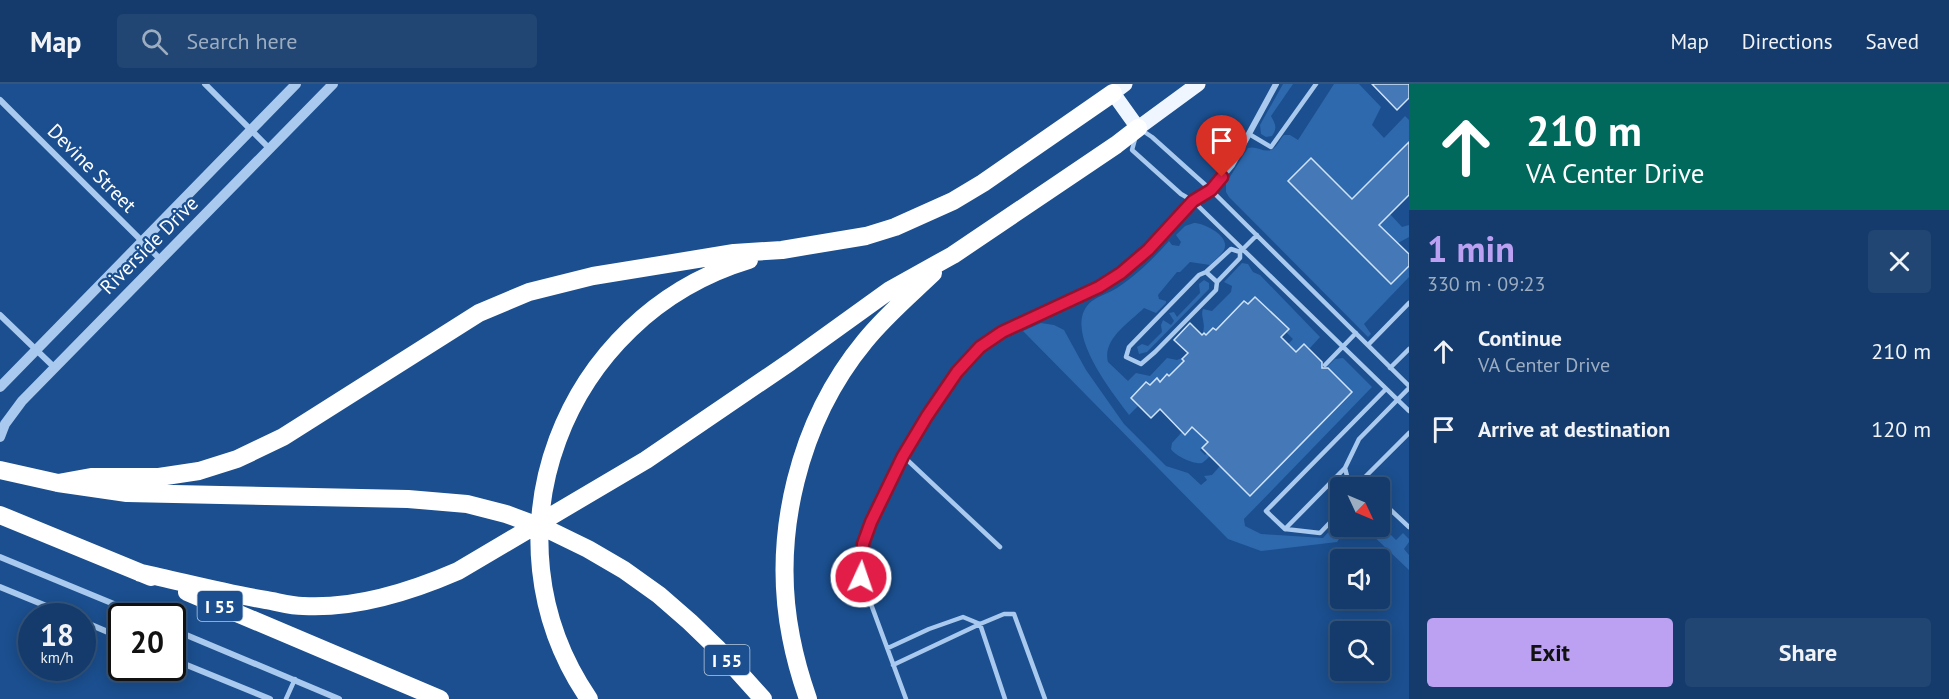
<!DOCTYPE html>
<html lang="en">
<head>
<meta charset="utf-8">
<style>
	:root { --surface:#143b6b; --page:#214673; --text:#f1f3f6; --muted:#9dadc1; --line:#33557e; --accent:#bca0f2 }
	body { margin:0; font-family:"PT Sans",sans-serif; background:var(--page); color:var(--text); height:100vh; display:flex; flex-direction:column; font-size:22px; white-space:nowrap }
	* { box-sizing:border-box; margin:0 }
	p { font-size:20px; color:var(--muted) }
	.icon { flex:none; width:33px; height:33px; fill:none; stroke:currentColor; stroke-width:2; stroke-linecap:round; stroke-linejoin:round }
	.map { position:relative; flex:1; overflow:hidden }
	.panel { display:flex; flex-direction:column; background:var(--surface); width:540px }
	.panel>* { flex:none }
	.top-card { background:#00695c; color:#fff; overflow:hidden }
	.needle { width:39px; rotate:134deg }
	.controls { position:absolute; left:1330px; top:393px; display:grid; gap:12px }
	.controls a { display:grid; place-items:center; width:60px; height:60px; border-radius:6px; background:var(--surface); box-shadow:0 3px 15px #0003,0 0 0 2px var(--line); font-size:30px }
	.speed { position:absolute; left:18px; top:519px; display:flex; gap:12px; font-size:30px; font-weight:700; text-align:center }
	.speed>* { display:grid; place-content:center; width:78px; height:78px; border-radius:50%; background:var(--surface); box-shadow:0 3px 15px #0003,0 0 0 2px var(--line); line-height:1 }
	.speed small { font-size:15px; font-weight:400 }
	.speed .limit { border:3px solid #111; border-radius:9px; background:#fff; color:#111 }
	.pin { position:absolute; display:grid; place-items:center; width:51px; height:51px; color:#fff; margin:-62px -26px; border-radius:50% 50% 50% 0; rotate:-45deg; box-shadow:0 0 6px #0007 }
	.pin .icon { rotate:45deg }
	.me { position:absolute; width:66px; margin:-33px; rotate:3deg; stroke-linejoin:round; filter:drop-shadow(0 0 4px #0008) }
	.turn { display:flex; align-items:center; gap:21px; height:126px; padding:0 18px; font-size:27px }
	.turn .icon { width:78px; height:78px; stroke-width:2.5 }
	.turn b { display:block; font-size:42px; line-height:51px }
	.round { display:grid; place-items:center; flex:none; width:63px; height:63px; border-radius:6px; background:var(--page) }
	.summary { display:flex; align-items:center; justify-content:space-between; height:102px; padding:0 18px }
	h1 { font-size:36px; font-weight:600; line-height:45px; color:var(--accent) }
	.primary-button { display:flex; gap:12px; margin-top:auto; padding:12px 18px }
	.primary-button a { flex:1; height:69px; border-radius:6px; background:var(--accent); color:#111; font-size:24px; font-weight:600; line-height:69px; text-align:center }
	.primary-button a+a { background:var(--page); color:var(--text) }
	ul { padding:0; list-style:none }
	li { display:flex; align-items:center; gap:18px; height:78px; padding:0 18px }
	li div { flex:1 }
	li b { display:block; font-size:22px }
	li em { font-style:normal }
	header { display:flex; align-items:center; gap:36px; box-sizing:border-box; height:84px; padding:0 30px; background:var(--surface); border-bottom:2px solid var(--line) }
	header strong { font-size:28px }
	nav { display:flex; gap:33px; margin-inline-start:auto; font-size:21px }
	.search { width:420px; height:54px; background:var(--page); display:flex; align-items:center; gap:15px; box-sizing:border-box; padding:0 21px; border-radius:6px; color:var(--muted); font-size:22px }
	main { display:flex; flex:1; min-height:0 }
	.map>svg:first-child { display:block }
	.green { fill:#2e69ad }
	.building { fill:#4478b7; stroke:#cfe3fa; stroke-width:1.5 }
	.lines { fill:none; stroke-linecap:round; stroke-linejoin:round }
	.service { stroke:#a9c9ee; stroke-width:4.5 }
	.minor { stroke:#a9c9ee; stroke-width:6 }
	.tertiary { stroke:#a9c9ee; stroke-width:10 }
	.primary { stroke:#f0f6ff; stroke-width:15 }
	.motorway { stroke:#fff; stroke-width:18 }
	.route-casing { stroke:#92132f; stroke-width:15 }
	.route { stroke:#e11d48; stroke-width:10 }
	.labels { text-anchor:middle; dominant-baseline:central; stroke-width:4.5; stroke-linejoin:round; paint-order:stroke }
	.shield { fill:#1b4f8f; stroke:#bbcadd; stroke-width:1.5 }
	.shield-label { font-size:18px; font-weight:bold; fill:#fff }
	.street-label { font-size:20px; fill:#fff; stroke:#1b4f8f }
</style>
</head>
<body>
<header>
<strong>Map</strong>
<div class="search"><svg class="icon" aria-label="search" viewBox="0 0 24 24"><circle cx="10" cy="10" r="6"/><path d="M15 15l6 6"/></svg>Search here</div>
<nav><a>Map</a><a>Directions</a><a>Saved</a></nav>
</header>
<main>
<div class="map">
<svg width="1409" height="615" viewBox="0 0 1409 615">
	<rect width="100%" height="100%" fill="#1b4f8f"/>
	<path class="green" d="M1283,0H1293L1271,32C1275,40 1278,43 1272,52L1266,53L1261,50L1260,41Z
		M1334,0H1359L1381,23L1372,41L1384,54L1405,32L1409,36V58L1350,117L1409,182V193L1364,240L1371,250L1368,253L1229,113L1226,108V99L1248,64C1257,61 1266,71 1274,64C1278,61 1280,55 1284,51H1290L1298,56Z
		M1390,130L1402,143L1409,141V153L1398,159L1383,144L1380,146L1377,143Z
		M1194,139C1204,139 1231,152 1224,166C1221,171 1214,177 1210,181L1190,178L1180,188H1177L1158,211L1159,215L1166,217V219L1156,229L1144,224C1130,238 1102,255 1108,278L1128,297L1136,289L1150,292L1167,274L1177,276L1182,274L1184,277L1169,293L1167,291L1160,298L1157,294L1150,301L1146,298L1131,314L1139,321L1129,331C1112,308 1059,243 1092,217C1099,212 1109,209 1117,204C1137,191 1153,175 1169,157L1172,161L1179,162L1181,158L1176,151L1185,142Z
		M1242,179L1248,180L1253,188L1260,191L1320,253L1310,264L1304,260L1200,366L1205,371L1207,369L1210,372C1208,374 1204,378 1202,379C1194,381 1174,371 1171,365L1172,359L1182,348L1185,350L1263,286L1293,255L1286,248L1289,245L1264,229L1268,225L1255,213L1248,220L1244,217L1216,246L1213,244L1206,251L1203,248C1206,239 1200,232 1203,225L1212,227L1231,208L1232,202L1224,198Z
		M1204,196L1209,199V205L1147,268L1139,270L1137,263L1142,260L1148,262L1162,248L1161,241L1163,236L1171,241L1174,237L1169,229L1174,228L1177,233L1200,209L1199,200Z
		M1041,239L1054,241L1064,246L1086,286L1124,340L1166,382L1188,389L1201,401L1207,396L1204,392L1212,391L1220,382L1250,411L1352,308L1327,283L1335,275L1343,274L1372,303L1244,435L1245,442L1261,450L1323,454L1341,434V442L1347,443L1337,458L1261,467L1228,455L1023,247Z
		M1380,440L1396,456L1403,449L1409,455V458L1404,465L1409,471V486L1364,443L1380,442Z"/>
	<path class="building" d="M1372,0H1409V14L1397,26Z
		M1409,58V111L1379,141L1409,170V182L1391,200L1288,97L1311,74L1352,115Z
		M1255,213L1289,245L1281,253L1296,268L1304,260L1322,278V284H1328L1352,308L1250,412L1202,364L1208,358L1192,343L1185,351L1160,325L1151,334L1131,314L1146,298L1150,301L1157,294L1160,298L1167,290L1169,292L1184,277L1182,275L1188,269L1174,256L1190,239L1202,251L1204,249L1206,251L1213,244L1216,246L1244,217L1248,220Z"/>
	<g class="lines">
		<path class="service" d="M1140,45L1152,53L1211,106L1409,302
			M1249,50L1271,63L1316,0
			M1135,55L1132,66L1181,110L1193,117L1409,327
			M1206,188L1217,198L1216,206L1155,268L1141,280L1126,273L1129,263L1199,191L1206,188L1231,165L1240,168
			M1217,198L1240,174V168L1257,151
			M1368,261L1409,219
			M1325,281L1356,249
			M1390,284L1409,265
			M903,372L1000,463
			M1345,384L1350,404
			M1349,399L1365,393
			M1371,404L1365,393L1409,349
			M1380,416L1409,443
			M1341,427L1320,449L1285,445L1345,384L1359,355L1409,304
			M1285,445L1266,427L1385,306
			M888,564L929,545L963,533L980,540L1005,615
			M893,581L980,540L1004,530H1014L1045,615
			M286,615L295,595
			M906,615L861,493L863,460L871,438L903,372L927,332L957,288L980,263L1002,248L1063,220"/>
		<path class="minor" d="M205,0L270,65
			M0,16L160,175
			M1063,220L1099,203L1130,182L1193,117L1211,106L1232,81L1276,0
			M0,231L54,283
			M0,473L143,532
			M0,503L71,532
			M82,537L122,554
			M172,545L339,615
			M172,575L270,615"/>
		<path class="tertiary" d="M0,303L296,0
			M0,353L5,340L22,317L333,0"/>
		<path class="primary" d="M1125,0L1113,9L1138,44L1198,0"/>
		<path class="motorway" d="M0,386L58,399L127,409L408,415L467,420L506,430L549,446L588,465L624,486L659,511L690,538L718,565L763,615
			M58,399L91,393H159L199,387L237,375L283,353L479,229L529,208L593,192L734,169L782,166L866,152L895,143L953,117L983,99L1113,9
			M0,431L151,493
			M141,489C183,498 224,509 266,516C278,518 291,522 303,522C354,525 412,507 458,487L646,376L790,278L890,206L953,171L1116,61L1138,44
			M187,508L440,615
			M589,615C478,453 563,232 749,176
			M808,615C801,595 795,574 791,553C771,451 799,337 865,257C885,232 910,211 933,189"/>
	</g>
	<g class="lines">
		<g class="route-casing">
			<path id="route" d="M861,493L863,460L871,438L903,372L927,332L957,288L980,263L1002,248L1099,203L1121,189L1148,166L1193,117L1211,106L1222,93"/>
		</g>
		<use href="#route" class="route"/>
	</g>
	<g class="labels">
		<g class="shield">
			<rect x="197.5" y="507" width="45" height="30" rx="4.5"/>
			<rect x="704.5" y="561" width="45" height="30" rx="4.5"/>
		</g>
		<g class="shield-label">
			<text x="220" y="522">I 55</text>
			<text x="727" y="576">I 55</text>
		</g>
		<g class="street-label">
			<text transform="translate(92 84) rotate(45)">Devine Street</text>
			<text transform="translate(149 161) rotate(-45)">Riverside Drive</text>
		</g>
	</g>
</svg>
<div class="controls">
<a><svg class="needle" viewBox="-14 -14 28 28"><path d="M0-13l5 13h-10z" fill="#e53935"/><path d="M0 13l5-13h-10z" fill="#9dadc1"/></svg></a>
<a><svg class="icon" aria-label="sound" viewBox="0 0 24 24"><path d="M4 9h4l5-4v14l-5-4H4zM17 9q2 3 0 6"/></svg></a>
<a><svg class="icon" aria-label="search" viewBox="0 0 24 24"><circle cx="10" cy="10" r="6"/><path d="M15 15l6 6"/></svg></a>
</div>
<div class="speed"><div>18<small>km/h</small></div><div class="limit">20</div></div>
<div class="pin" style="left:1222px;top:93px;background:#d93025"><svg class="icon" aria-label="arrive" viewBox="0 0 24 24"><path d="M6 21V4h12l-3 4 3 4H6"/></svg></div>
<svg class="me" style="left:861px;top:493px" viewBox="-20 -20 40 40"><circle r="17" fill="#e11d48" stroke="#fff" stroke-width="3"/><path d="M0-11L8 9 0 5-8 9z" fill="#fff"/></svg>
</div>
<section class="panel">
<div class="top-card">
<div class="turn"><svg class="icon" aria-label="ahead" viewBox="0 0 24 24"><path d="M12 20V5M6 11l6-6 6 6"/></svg><div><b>210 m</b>VA Center Drive</div></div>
</div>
<div class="summary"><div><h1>1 min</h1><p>330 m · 09:23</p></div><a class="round"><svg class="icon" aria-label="close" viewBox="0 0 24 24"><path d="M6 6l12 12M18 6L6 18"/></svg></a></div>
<ul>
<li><svg class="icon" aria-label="ahead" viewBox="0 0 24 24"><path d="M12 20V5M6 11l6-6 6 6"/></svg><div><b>Continue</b><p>VA Center Drive</p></div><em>210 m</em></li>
<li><svg class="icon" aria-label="arrive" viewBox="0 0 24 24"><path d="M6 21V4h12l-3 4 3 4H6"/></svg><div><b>Arrive at destination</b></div><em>120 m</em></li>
</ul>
<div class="primary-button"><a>Exit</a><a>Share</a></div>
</section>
</main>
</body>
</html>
